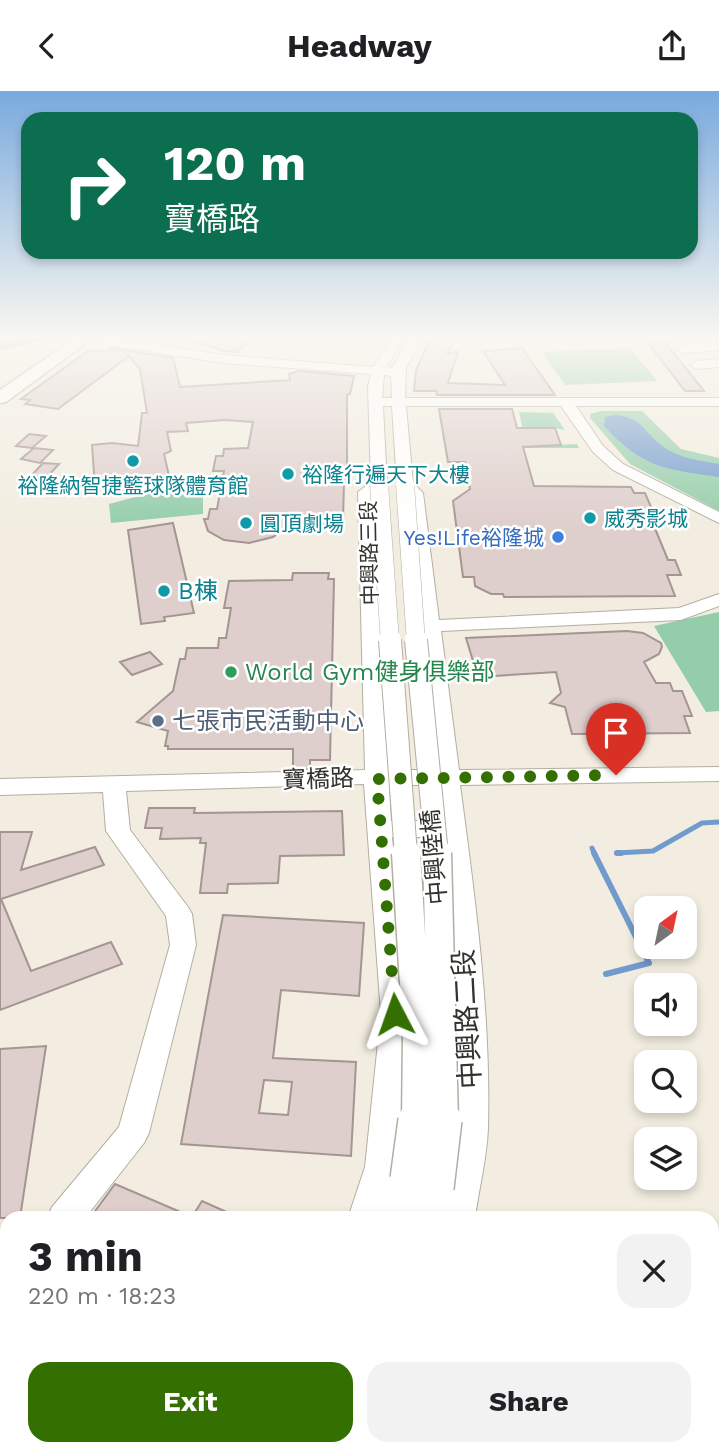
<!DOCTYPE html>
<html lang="en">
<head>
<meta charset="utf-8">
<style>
	:root { --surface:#fff; --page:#f2f2f2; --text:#202124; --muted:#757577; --accent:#347001 }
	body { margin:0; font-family:"Work Sans","Noto Sans TC",sans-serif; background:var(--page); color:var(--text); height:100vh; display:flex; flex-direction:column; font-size:26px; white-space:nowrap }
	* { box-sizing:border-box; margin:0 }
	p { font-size:23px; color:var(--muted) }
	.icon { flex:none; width:38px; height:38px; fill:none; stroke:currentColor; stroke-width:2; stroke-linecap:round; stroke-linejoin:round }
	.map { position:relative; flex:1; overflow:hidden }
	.sheet { position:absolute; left:0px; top:1120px; width:719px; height:245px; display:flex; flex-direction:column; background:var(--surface); border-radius:21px 21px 0 0; box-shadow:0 4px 10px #0003 }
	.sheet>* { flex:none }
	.top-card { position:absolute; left:21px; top:21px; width:677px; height:147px; border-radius:21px; box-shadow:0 4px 10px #0003; background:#0b6e4f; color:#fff; overflow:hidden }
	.needle { width:46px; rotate:33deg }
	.tools { position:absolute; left:634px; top:805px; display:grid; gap:14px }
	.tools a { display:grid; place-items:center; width:63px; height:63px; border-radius:14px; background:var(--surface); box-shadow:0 4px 10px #0003; font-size:35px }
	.pin { position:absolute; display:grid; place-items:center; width:60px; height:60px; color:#fff; margin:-72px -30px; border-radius:50% 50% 50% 0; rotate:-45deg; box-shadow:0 0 7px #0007 }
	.pin .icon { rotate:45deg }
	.me { position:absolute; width:77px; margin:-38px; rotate:356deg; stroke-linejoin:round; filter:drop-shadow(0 0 5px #0008) }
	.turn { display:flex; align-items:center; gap:24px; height:147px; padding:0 28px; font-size:32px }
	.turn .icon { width:91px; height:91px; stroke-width:2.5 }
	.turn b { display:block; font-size:49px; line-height:60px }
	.round { display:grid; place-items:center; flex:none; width:74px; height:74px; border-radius:21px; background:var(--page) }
	.overview { display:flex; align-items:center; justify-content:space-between; height:119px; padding:0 28px }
	h1 { font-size:42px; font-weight:700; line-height:52px }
	.cta { display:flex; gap:14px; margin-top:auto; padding:14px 28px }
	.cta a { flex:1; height:80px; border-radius:21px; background:var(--accent); color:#fff; font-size:28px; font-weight:700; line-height:80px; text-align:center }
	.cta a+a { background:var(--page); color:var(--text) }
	header { display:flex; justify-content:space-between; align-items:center; height:91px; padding:0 28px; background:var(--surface); font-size:32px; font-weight:700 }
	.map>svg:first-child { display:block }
	.green { fill:#93cdaa }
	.water { fill:#729bcd }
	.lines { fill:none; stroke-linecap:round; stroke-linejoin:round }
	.stream-far1 { stroke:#729bcd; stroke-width:5 }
	.stream { stroke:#729bcd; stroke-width:6 }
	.canal { fill:#729bcd; fill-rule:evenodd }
	.building { fill:#dececc; stroke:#a49593; stroke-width:2; fill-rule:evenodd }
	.minor-casing { stroke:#b3aea1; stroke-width:2 }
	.major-casing { stroke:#b3aea1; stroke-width:3 }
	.minor { fill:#fff; fill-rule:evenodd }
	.major { fill:#fff; fill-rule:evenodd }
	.minor-bridge-far3-casing { stroke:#b3aea1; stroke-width:19; stroke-linecap:butt }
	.minor-bridge-far2-casing { stroke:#b3aea1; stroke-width:24; stroke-linecap:butt }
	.minor-bridge-far1-casing { stroke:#b3aea1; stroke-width:31; stroke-linecap:butt }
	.minor-bridge-casing { stroke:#b3aea1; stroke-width:38; stroke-linecap:butt }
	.minor-bridge-far3 { stroke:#fff; stroke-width:18 }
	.minor-bridge-far2 { stroke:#fff; stroke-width:22 }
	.minor-bridge-far1 { stroke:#fff; stroke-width:28 }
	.minor-bridge { stroke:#fff; stroke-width:35 }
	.route { stroke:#347001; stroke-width:12; stroke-dasharray:0 21.6 }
	.culture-dot { fill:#0f9aa8; stroke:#fff; stroke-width:2.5 }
	.shop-dot { fill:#3f7fe0; stroke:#fff; stroke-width:2.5 }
	.leisure-dot { fill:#2e9e5b; stroke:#fff; stroke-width:2.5 }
	.service-dot { fill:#5c6f8a; stroke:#fff; stroke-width:2.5 }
	.labels { text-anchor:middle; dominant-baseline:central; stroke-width:5; stroke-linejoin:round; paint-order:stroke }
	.far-culture-label { font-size:21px; fill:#0d838f; stroke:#fff; text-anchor:start }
	.far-shop-label { font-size:21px; fill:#366cbe; stroke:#fff; text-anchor:end }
	.far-street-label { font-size:21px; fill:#34322d; stroke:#fff }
	.culture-label { font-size:24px; fill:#0d838f; stroke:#fff; text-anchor:start }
	.leisure-label { font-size:24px; fill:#27864d; stroke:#fff; text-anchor:start }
	.service-label { font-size:24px; fill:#4e5e75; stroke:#fff; text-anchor:start }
	.street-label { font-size:24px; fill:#34322d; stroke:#fff }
	.near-street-label { font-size:28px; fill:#34322d; stroke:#fff }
</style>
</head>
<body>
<header><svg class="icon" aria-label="back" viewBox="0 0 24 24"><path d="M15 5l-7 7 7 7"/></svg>Headway<svg class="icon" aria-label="share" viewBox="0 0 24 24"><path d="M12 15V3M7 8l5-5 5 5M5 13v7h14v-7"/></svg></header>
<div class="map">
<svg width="719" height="1365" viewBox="0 0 719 1365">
	<rect width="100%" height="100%" fill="#f2ede0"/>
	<path class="green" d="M630,257L657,290L565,294L542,261Z
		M601,320H642L681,358L719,367V420L630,373L590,327V323Z
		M519,321L553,322L565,339L555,337L533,355L577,353L579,357H527Z
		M192,391H203V423L111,432L109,413Z
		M719,521V620L706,621L654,535Z"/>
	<path class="water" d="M616,324C644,328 642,339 661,354C677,367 700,370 719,373V386C664,378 643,377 604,335L605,326Z"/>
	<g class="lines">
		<path class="stream-far1" d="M592,757L595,764
			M617,762L653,760L702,732L719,731"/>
		<path class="stream" d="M594,762L649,872L606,883
			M617,762H621"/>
		<path class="canal" d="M31,247H51L0,259V253Z"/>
	</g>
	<path class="building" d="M192,247H250L237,261L224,260L192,250Z
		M431,247H455L447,262L458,261L448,292L505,294L483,260L522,257L555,304H437L436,300H414L416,279Z
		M665,251L704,300H685L648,252Z
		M111,257L173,267L180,296L290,289L289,283L299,280L354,285L350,303L347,304V392H344L343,429H329L324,433H291L273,446L249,452L224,449L208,440L204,428H208L210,418H217L224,380H213L216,365H223L224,358L248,357L253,331L225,329L186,332L188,340L167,341L171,360L164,363L170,389L140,392L124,400L95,396L92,354L112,352L138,355L142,322H147L140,278L129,265L58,318L25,313L30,309L21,308L89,259L108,261Z
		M439,318H512L517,337H555L561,354L523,356L534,395L631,396L634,402H645L654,423H649L668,469H675L681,484H667L675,505L504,506L503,503H491L475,495L474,486H463L453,410L470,398L465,371H448Z
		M29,343L46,345L32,357L16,355Z
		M34,357L53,359L40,372L21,368Z
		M43,372L59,373L46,387L31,385Z
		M173,432L194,522L164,526L165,530L141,533L128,439Z
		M293,482H329L328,488H334L330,669H310V678H293V658H168V655H165L168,640L137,631L173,600L180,568H185L187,557H218L219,547H226L231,517H224L229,490L292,489Z
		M627,540L643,542L661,552L662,556L659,563L644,571L656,592H670L673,600H682L692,625H684L690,642L572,643L565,616L550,612L561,602L556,581L478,586L466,547Z
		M150,561L162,573L132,584L120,571Z
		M149,717H195L194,722L342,720L344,764L280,765L278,792L228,793L227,802H200L206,752H200L201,747L160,748L162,737H145Z
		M0,741H32L21,779L95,756L104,774L1,808L31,880L111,851L122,873L0,919Z
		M223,824L364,832L359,905L281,899L273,967L356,971L351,1065L181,1053ZM264,989L292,991L288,1024L259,1022Z
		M46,955L20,1127H0V958Z
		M115,1093L192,1126L202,1110L240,1127H90Z"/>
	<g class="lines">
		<g class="minor-casing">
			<path id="minor" d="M82,247H113L223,264L373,276L392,247H404L387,275L392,277L410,247H422L406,277L405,307H719V315H576L603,355L623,373L719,421V432L613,379L593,361L561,315H406L413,392L423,402L439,529L679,517L719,503V515L681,529L441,540L459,679L719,676V690L460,694C475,805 491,924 488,1037C487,1066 479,1097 475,1127H348L365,1076L381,923L364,693L126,700L130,739L188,816L192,823L196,854L149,1042L144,1052L85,1127H47L52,1116L119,1036L170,854L166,825L106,740L103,701L0,704V688L365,679L358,401L371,391L368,296L371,283L223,272L88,251ZM384,284L391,285L392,307H382ZM383,315H392L397,393L407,403L436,679H388L374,403L387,393ZM389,694H437L441,730H391ZM392,746H443C451,859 468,975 448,1088L436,1082L424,1088L419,1078L408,1073L397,1078L409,923Z
				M719,251V259L682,262L676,258L682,254Z
				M719,268V276L697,278L690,274L697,270Z
				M7,1226V1291L0,1293V1229Z
				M0,1322L7,1325V1358H44L46,1365L0,1363Z
				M275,1358H314L311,1365H273Z
				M337,1358H376L373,1365H335Z
				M461,1358H499L501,1365H463Z"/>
		</g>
		<g class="major-casing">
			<path id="major" d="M75,247H93L6,311L0,312V299Z"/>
		</g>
		<use href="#minor" class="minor"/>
		<use href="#major" class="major"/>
		<g class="minor-bridge-far3-casing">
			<path id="minor-bridge-far3" d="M379,393L390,551
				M405,393L416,551"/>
		</g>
		<g class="minor-bridge-far2-casing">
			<path id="minor-bridge-far2" d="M390,549L406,764
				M416,549L437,764"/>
		</g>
		<g class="minor-bridge-far1-casing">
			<path id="minor-bridge-far1" d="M406,762L417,942L416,1030
				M437,762L444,1030"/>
		</g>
		<g class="minor-bridge-casing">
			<path id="minor-bridge" d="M408,1088L416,1029
				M436,1097L444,1029"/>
		</g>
		<use href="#minor-bridge-far3" class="minor-bridge-far3"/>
		<use href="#minor-bridge-far2" class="minor-bridge-far2"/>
		<use href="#minor-bridge-far1" class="minor-bridge-far1"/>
		<use href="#minor-bridge" class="minor-bridge"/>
	</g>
	<linearGradient id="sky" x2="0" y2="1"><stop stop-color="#79aadd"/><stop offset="0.56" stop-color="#f9f7f1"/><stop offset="1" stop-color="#f9f7f1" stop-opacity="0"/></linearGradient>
	<rect width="719" height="438" fill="url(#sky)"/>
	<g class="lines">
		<path class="route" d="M395,923L377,688L616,684"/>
	</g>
	<g class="culture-dot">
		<circle cx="133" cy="370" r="7"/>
		<circle cx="288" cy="383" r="7"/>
		<circle cx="590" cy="427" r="7"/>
		<circle cx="246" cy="432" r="7"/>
		<circle cx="164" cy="500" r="7"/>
	</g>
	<circle class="shop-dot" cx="558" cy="446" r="7"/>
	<circle class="leisure-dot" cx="231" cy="581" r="7"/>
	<circle class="service-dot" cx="158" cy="630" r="7"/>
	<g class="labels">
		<g class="far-culture-label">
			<text x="302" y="383">裕隆行遍天下大樓</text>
			<text x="133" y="394" text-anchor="middle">裕隆納智捷籃球隊體育館</text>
			<text x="604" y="427">威秀影城</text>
			<text x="260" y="432">圓頂劇場</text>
		</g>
		<g class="far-shop-label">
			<text x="544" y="446">Yes!Life裕隆城</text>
		</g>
		<g class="far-street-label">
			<text transform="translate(369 462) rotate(-91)">中興路三段</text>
		</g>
		<g class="culture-label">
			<text x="178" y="500">B棟</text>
		</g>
		<g class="leisure-label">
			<text x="245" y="581">World Gym健身俱樂部</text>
		</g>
		<g class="service-label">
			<text x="172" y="630">七張市民活動中心</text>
		</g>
		<g class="street-label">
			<text transform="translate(318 688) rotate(-2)">寶橋路</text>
			<text transform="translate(434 766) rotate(-95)">中興陸橋</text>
		</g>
		<g class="near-street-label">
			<text transform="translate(467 928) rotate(-93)">中興路二段</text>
		</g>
	</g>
</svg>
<div class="tools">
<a><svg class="needle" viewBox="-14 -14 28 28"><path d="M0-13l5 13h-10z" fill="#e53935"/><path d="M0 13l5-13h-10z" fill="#757577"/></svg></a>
<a><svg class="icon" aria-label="sound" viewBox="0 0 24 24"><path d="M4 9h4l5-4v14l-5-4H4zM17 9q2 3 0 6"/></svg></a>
<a><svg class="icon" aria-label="search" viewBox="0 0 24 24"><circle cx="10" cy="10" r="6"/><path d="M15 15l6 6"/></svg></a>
<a><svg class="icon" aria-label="layers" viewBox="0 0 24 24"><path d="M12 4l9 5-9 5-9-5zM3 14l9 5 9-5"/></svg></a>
</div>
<div class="pin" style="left:616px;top:684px;background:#d93025"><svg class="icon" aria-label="arrive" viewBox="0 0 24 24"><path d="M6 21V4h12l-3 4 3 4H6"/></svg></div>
<svg class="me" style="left:395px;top:923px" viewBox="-20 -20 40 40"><path d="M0-17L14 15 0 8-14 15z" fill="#347001" stroke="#fff" stroke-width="4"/></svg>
<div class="top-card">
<div class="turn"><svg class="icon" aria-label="right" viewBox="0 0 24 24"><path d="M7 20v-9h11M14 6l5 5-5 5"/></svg><div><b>120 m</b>寶橋路</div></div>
</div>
<section class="sheet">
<div class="overview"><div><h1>3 min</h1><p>220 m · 18:23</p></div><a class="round"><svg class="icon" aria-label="close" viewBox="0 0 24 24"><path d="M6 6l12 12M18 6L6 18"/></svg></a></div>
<div class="cta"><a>Exit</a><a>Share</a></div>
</section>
</div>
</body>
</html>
